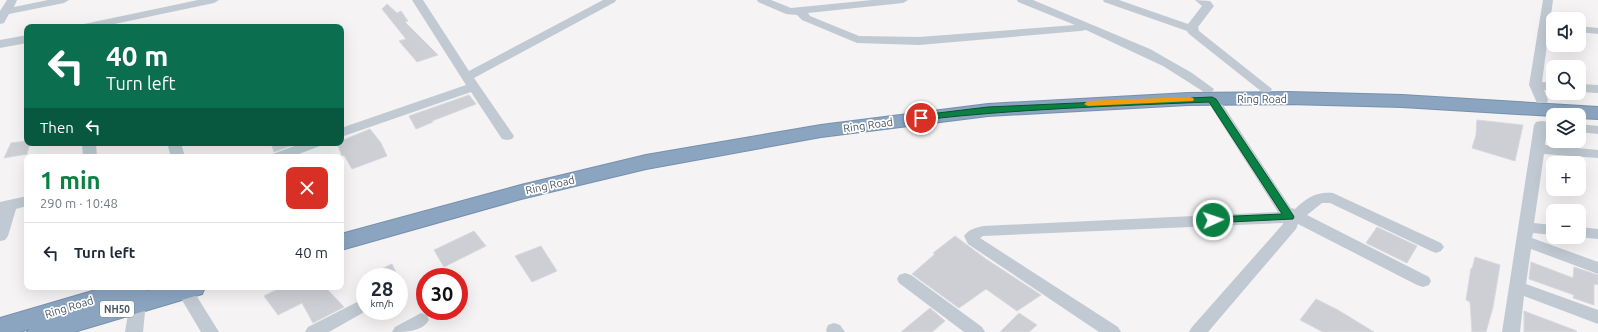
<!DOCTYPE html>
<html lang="en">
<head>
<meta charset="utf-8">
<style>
	:root { --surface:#fff; --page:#f2f2f3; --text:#1f2937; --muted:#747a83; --line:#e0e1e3; --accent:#0b8043 }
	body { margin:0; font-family:Ubuntu,sans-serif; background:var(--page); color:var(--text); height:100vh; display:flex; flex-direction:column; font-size:15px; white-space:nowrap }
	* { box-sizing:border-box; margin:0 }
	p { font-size:13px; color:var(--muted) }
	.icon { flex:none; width:22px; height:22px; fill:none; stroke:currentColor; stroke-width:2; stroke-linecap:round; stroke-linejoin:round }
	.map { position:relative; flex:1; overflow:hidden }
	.drawer { position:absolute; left:24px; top:154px; width:320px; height:136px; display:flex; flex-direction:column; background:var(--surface); border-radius:8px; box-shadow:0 4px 16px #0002 }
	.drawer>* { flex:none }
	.banner { position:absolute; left:24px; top:24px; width:320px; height:122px; border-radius:8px; box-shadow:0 4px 16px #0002; background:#0b6e4f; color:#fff; overflow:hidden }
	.controls { position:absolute; left:1546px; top:12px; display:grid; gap:8px }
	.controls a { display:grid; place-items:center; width:40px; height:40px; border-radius:8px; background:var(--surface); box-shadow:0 4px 16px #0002; font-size:20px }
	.speed { position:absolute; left:356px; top:268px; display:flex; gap:8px; font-size:20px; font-weight:700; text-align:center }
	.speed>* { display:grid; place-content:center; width:52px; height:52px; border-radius:50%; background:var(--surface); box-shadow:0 4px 16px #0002; line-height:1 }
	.speed small { font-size:10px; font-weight:400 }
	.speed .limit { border:6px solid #d22; background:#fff; color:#111 }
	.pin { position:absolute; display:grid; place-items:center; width:34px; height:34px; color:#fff; margin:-17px; border:2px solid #fff; border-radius:50%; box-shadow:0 1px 4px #0007 }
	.me { position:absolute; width:44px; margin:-22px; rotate:87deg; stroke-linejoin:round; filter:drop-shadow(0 0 3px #0008) }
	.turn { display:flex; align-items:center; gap:14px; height:84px; padding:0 16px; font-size:18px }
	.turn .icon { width:52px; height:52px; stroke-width:2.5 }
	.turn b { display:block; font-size:28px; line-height:34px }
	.then { display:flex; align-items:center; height:38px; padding:0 16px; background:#0003; gap:8px; font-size:15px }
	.round { display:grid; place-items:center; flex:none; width:42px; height:42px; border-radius:8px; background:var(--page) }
	.summary { display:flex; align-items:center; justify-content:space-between; height:68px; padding:0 16px }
	h1 { font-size:24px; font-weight:700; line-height:30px; color:var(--accent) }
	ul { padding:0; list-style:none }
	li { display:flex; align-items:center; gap:12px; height:60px; padding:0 16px; border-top:1px solid var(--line) }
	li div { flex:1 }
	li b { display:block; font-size:15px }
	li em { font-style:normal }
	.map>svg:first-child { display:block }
	.building { fill:#cdcfd5; stroke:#d7d9de }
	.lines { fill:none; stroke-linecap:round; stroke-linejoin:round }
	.highway-casing { stroke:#7690ad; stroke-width:2 }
	.minor { fill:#c1cad2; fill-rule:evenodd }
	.highway { fill:#8ba5c1; fill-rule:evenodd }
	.route { fill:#0b8043; stroke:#07532c }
	.slow { fill:#f59e0b }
	.labels { text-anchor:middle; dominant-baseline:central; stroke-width:3.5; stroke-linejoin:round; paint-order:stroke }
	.shield { fill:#fff; stroke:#808990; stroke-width:1 }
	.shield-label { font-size:10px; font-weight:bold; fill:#4a5661 }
	.street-label { font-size:11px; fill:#4a5661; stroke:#fff }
</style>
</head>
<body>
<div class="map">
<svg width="1598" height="332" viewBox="0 0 1598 332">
	<rect width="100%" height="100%" fill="#f5f3f3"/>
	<path class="building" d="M387,4L397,13L401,11L408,21L405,22L438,55L417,62L399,41L406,39L382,9Z
		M469,95L476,104L432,121L433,122L416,129L409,116Z
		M1477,120L1523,125L1515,161L1472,148L1476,135Z
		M370,129L381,143L387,156L352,169L344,155L342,156L337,143H341V141Z
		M27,141V143H30L27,154L4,158L11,143Z
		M271,143H298L274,152Z
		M1377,227L1417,246L1407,263L1366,243Z
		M474,231L486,246L444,267L434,250Z
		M955,236L986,259L1041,295L1017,311L986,289L959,308L912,274L935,254L933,253Z
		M541,246L557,271L532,282L515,256Z
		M1475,257L1500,265L1493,307L1486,332H1472L1470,302L1466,300L1471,268L1472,269Z
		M1531,262L1573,278L1574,267L1598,275V285L1594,284V305L1573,298L1574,295L1529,279Z
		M392,264L398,277H364Z
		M282,287H325L344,307L313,323L302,303L278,315L264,296Z
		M1316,299L1338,310L1374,332H1323L1300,320Z
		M930,308L945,321L932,332H901Z
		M1524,311L1577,331L1576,332H1524Z
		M1019,313L1037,325L1029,332H1000Z"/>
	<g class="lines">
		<g class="highway-casing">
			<path id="highway" d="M1288,92L1402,95L1598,107V119L1579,118V115L1553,116L1402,107L1288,104L1188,105L988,116L821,137L646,169L521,199L341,250V234L521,185L646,155L821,125L988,104L1188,93Z
				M106,287H149L147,291L161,287H205L202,294L74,332H27L29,329L20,332H0V318Z"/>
		</g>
		<path class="minor" d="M7,0H17L14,7L48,0H69L64,3L9,14L4,23L0,24V11Z
			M198,0H219L214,3L100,27H78L80,25L84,24Z
			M412,0H423L469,71L603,0H616L615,2L474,78L514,136L512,139L507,140L502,139L471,92L341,137V128L466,85Z
			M757,0H771L791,8L872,0H908L903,3L808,13L810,16L859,36L919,37L1075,25L1018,2L1017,0H1033L1150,49L1192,73L1214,89L1212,92H1204L1163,66L1086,30L1080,31L919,45L857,43L802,20L797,15L786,14L758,2Z
			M1103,0H1119L1188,24L1202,6L1195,0L1210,1L1214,6L1198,27L1199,31L1272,89L1270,92H1262L1189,34L1187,31L1104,2Z
			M1543,0H1553L1542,82L1553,83V91L1544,90L1548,100L1547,103H1537L1529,85Z
			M1579,26L1598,28V34L1579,32Z
			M27,35V43L0,48V40Z
			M1579,84L1598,85V93L1579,92Z
			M1212,95L1217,96L1291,208L1295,209C1306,198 1317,191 1333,193L1441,243L1444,247L1441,251L1436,253L1431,251L1330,203H1322L1307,215L1429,277L1431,281L1429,285L1423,287L1417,285L1298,224L1296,229L1208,332H1189L1192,327L1283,224V223L983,236L980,238L1118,327L1121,332H1099L968,244L964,236C969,229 975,228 983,226L1278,212L1206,99L1207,96Z
			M1541,121L1553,122V130H1547L1545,145L1598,150V158L1544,154L1534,223L1553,225V235L1533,233L1532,238L1598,262V274L1531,249L1526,284L1598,310V324L1524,296L1520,332H1502L1534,125L1536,122Z
			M1579,124L1598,126V134L1579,132Z
			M82,143H96L97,157H83Z
			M167,143H181L185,157H171Z
			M302,143H322L320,146L291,157H271L273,154Z
			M27,196V206L16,209L8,236L5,240L0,241V202Z
			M1579,227L1598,229V239L1578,237H1579Z
			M905,273L911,275L982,327L985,332H964L899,283L897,279L899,275Z
			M178,287H191L219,332H201L176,290Z
			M138,296L144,298L146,302L143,332H125L130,302L132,298Z
			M365,298V311H366L329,332H305L308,327Z
			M421,313L427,315L429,320C422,332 406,332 392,332L395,327Z
			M834,323L840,325L845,332H827L826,330L828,325Z"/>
		<use href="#highway" class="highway"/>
	</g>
	<path class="route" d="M1212,97L1216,99L1293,215L1294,217L1293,219L1209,223L1208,220L1213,217L1282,214L1209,102C1113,106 1017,109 921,120L916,118L921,115L988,107Z"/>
	<path class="slow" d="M1190,97L1193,98L1194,99L1193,101L1088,106L1084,104L1088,101Z"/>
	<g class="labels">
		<rect class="shield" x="100" y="301" width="34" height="16" rx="3"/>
		<g class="shield-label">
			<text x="117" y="309">NH50</text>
		</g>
		<g class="street-label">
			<text x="1262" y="99">Ring Road</text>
			<text transform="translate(868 125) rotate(-8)">Ring Road</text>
			<text transform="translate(550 185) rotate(-13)">Ring Road</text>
			<text transform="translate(69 307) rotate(-17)">Ring Road</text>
		</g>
	</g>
</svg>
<div class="controls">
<a><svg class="icon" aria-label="sound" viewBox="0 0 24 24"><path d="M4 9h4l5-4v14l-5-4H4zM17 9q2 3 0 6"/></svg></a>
<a><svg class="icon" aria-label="search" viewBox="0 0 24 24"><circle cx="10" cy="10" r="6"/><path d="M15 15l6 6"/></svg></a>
<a><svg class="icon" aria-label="layers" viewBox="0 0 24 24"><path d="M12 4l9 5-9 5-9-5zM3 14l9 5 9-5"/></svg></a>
<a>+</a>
<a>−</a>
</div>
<div class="speed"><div>28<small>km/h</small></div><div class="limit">30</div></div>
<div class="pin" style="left:921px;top:118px;background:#d93025"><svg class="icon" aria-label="arrive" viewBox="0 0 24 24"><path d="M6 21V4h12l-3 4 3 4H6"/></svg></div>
<svg class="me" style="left:1213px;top:220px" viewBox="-20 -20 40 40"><circle r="17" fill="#0b8043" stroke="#fff" stroke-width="3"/><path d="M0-11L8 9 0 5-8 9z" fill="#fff"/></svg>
<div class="banner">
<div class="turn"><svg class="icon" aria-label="left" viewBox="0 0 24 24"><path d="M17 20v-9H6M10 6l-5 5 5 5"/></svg><div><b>40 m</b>Turn left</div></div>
<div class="then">Then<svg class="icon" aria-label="left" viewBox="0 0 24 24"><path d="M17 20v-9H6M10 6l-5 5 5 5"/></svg></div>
</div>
<section class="drawer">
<div class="summary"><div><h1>1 min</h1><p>290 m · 10:48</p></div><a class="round" style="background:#d93025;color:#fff"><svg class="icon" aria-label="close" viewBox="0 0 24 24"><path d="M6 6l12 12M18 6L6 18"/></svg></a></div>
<ul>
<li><svg class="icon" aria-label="left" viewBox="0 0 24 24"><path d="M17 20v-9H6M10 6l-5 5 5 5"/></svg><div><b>Turn left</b></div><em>40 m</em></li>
</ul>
</section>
</div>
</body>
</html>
